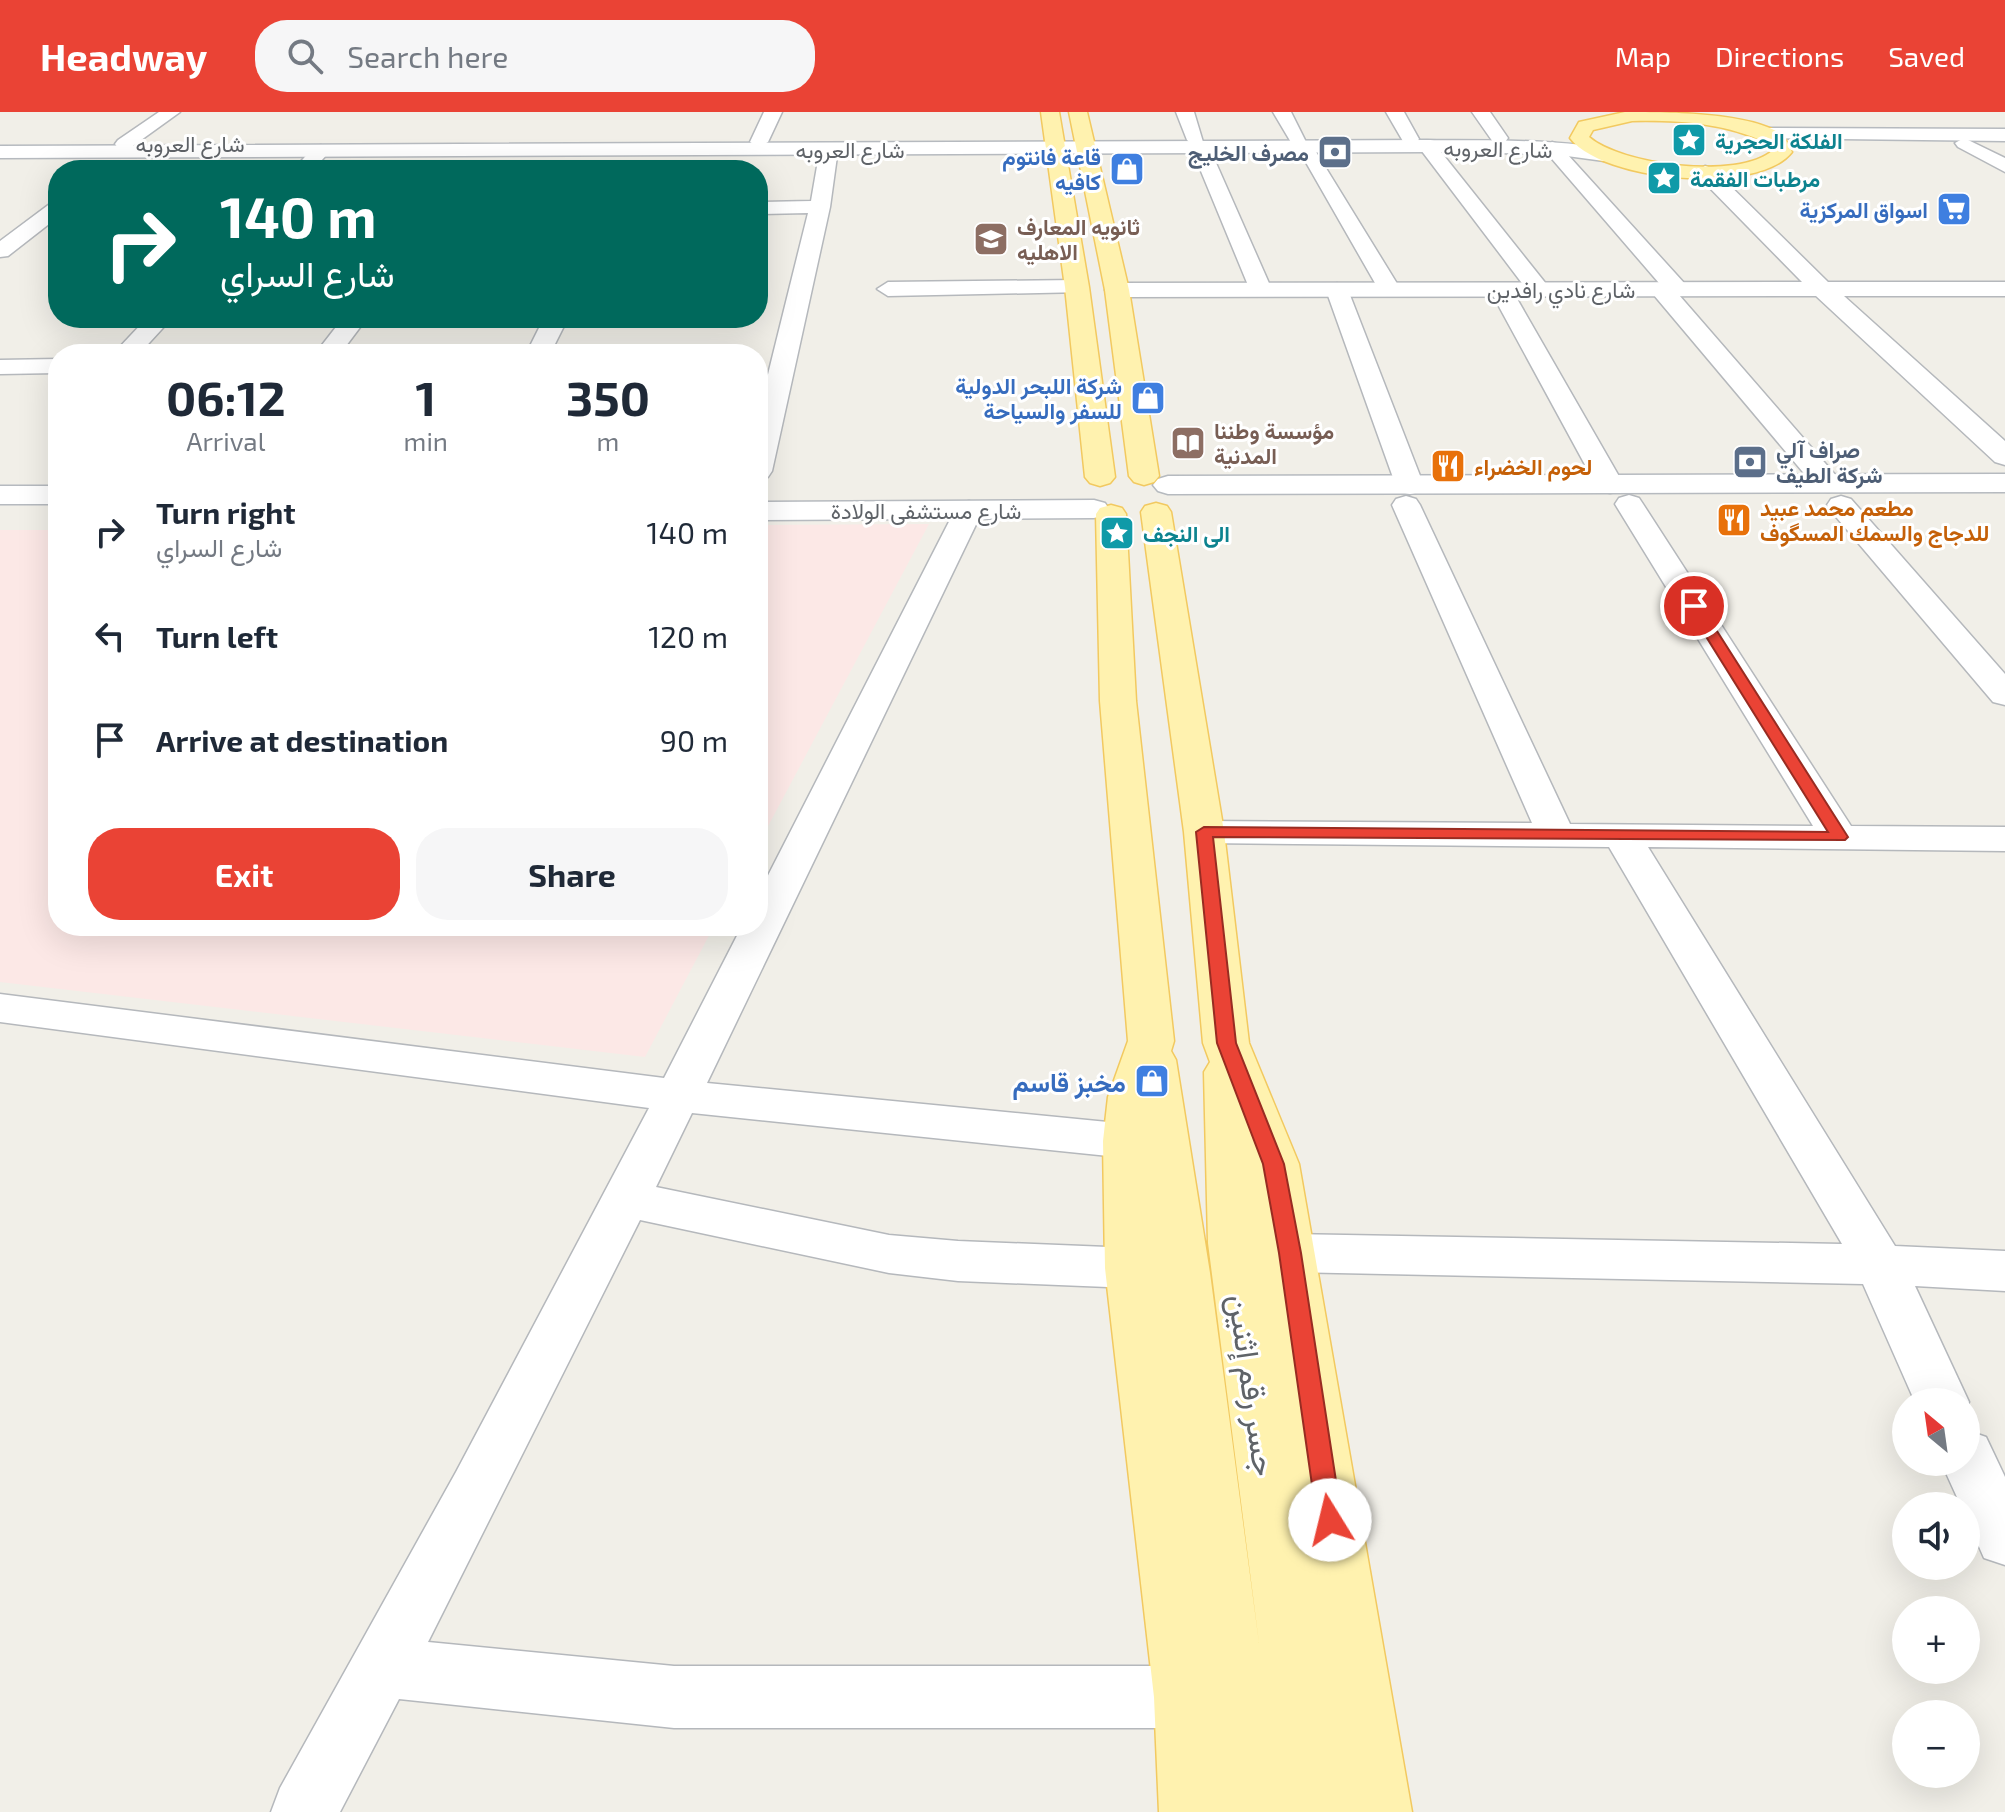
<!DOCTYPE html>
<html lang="en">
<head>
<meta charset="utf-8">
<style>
	:root { --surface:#fff; --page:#f6f6f7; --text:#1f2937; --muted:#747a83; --accent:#ea4335 }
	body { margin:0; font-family:"Exo 2",Vazirmatn,sans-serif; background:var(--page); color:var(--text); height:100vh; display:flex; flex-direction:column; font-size:30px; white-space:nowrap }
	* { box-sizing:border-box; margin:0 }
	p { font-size:26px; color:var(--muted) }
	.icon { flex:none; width:44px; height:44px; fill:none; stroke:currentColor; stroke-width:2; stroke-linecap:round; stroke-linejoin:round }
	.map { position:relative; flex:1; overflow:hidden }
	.sheet { position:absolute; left:48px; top:232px; width:720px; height:592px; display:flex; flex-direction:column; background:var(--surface); border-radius:32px; box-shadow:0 8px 32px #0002 }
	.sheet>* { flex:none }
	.top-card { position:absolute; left:48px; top:48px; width:720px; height:168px; border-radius:32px; box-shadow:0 8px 32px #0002; background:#00695c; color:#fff; overflow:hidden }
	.needle { width:52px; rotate:331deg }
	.tools { position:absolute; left:1892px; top:1276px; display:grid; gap:16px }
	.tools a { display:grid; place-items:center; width:88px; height:88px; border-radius:50%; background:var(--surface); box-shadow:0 8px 32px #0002; font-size:40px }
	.pin { position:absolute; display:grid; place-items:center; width:68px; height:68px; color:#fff; margin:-34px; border:4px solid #fff; border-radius:50%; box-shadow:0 2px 8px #0007 }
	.me { position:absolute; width:88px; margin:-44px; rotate:351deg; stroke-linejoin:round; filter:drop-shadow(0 0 6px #0008) }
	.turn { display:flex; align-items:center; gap:28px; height:168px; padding:0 40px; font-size:36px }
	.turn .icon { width:104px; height:104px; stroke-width:2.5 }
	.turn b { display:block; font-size:56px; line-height:68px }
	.eta { display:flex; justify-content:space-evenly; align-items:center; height:136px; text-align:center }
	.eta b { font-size:48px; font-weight:700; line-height:56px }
	.button { display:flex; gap:16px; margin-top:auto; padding:16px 40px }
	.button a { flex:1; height:92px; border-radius:32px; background:var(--accent); color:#fff; font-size:32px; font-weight:700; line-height:92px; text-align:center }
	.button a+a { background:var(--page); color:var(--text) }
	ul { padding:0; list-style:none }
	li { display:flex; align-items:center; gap:24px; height:104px; padding:0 40px }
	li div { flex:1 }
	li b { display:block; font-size:30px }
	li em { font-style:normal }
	header { display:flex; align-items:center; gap:48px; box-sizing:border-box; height:112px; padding:0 40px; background:var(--accent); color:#fff }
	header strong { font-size:38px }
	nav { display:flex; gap:44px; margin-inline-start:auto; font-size:28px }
	.search { width:560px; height:72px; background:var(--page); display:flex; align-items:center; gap:20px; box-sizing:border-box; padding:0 28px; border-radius:32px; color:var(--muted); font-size:30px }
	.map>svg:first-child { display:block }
	.medical { fill:#fce8e6 }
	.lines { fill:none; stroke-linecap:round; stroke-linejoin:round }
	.minor-casing { stroke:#b5b8bc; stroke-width:3 }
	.tertiary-casing { stroke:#b5b8bc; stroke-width:3 }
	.secondary-casing { stroke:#b6babf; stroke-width:3 }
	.primary-casing { stroke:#f2c960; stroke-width:3 }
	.minor { fill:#fff; fill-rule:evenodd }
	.tertiary { fill:#fff; fill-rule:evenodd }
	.secondary { fill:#fff; fill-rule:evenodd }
	.primary { fill:#fff2af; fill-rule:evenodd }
	.route { fill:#ea4335; stroke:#982c22; stroke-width:2 }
	.labels { text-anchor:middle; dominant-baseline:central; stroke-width:6; stroke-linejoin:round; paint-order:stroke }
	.far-culture-label { font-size:22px; font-weight:bold; fill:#0d838f; stroke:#fff; text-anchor:start }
	.far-street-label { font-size:22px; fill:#5f6368; stroke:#fff }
	.far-service-label { font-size:22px; font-weight:bold; fill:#4e5e75; stroke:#fff; text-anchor:end }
	.far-shop-label { font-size:22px; font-weight:bold; fill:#366cbe; stroke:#fff; text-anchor:end }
	.far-education-label { font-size:22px; font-weight:bold; fill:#785e54; stroke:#fff; text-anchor:start }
	.far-food-label { font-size:22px; font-weight:bold; fill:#c56008; stroke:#fff; text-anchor:start }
	.shop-label { font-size:26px; font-weight:bold; fill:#366cbe; stroke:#fff; text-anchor:end }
	.near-street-label { font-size:32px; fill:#5f6368; stroke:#fff }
</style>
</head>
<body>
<header>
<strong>Headway</strong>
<div class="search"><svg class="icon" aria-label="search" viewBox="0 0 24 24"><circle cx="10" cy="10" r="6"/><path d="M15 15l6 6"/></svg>Search here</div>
<nav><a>Map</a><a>Directions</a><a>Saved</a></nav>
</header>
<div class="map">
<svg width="2005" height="1700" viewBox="0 0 2005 1700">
	<rect width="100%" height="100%" fill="#f1efe8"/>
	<path class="medical" d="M929,412L758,733V413Z
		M0,418H58V814H714L645,945L0,870Z"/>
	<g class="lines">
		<g class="minor-casing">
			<path id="minor" d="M159,0H180L130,36H118L115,32L118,28Z
				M764,0H782L768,30L759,35L750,30Z
				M1176,0H1194L1203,30L1209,35L1272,178L1269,183H1253L1250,178L1191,35L1193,33L1187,28Z
				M1273,0H1291L1306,30L1313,35L1401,178L1398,183H1382L1379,178L1296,33L1292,32Z
				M1386,0H1404L1419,27L1416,31H1404Z
				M1472,0H1490L1508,26L1505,30H1493Z
				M1964,26L2005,46V60L1958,35L1955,31Z
				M1427,29L1433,30L1547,173L1550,178L1547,183H1531L1418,34Z
				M1552,30L1558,32L1685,172L1688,177L1679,183L1838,366L1842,372L1838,378L1828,380L1818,378L1653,182L1650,177L1659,171L1546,40L1543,36Z
				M829,31L838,37L830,95L772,359L768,365L758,367V303L808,101L758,102V90L811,89L820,37Z
				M321,33L330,39L313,58H293L314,35Z
				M58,89V105L8,144L0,145V129L51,91Z
				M1077,168L1085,170L1088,175L1085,180L888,184L877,177L888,170Z
				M1337,171L1348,178L1424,374L1420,380L1410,382L1400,380L1396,374L1326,178Z
				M1501,171L1512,178L1624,373L1620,379L1610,381L1600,379L1596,373L1490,178Z
				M147,206H172L139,242H113Z
				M343,206H367L340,242H315Z
				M544,206H568L550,242H526Z
				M58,247V261L0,262V248Z
				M1629,383L1639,386L1643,392L1851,714L2005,715V739L1648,735L1895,1134L2005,1139V1179L1915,1174L1969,1290L1966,1297V1290H1915L1863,1172L1290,1160L1272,1155L1265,1141L1272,1127L1290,1122L1842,1132L1609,735L1204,731L1190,728L1185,720L1190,712L1204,709L1532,711L1392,393L1396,387L1406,384L1416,387L1420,393L1570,712L1813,714L1615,392L1619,386Z
				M1841,384L1851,387L2005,562V593L1993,590L1831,399L1827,393L1831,387Z
				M969,389L979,392L983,398L707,971L1128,1012L1145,1017L1152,1029L1145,1041L1128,1046L692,1001L656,1075L889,1123L958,1129L1132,1136L1150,1142L1157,1156L1150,1170L1132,1176L958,1169L889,1161L640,1108L428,1530L674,1554H1187L1209,1563L1219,1585L1209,1607L1187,1616H674L399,1587L340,1700H271L280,1676L456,1360L649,996L0,910V882L664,966L742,814H758V783L955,398L959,392Z
				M1966,1318L1986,1325L2005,1365V1453L1984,1446L1966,1405V1394H1961L1941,1350H1966Z"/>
		</g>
		<g class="tertiary-casing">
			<path id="tertiary" d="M1705,54L1712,56L1828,170H2005V184H1844L2005,329V353L1995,350L1816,184L1117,185L1109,183L1105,178L1109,173L1117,171L1802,170L1698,64L1695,60Z"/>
		</g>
		<g class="secondary-casing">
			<path id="secondary" d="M1765,16L2005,17V29L1758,26L1756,22Z
				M1427,28C1458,29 1597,25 1614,43L1604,49L1552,42L1427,40L0,46V34Z
				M2005,362V380L1168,382L1158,379L1153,373L1158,367L1168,364Z
				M0,374H58V392H0Z
				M1094,388L1105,391L1109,397L1105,403L1094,406L758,408V390Z"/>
		</g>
		<g class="primary-casing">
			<path id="primary" d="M1041,0H1059L1089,175L1115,365L1110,371L1100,374L1090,371L1085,365L1065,175Z
				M1069,0H1087L1129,178L1159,364L1154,370L1144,373L1134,370L1129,364L1105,178Z
				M1625,0C1662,0 1753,0 1782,23C1786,27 1789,35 1792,40C1758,84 1601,69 1570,26L1579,10ZM1632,9C1679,8 1724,11 1767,31L1772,39C1738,68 1621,53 1589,25L1593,18Z
				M1156,391L1167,394L1171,400L1224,720L1249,931L1299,1052L1412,1700H1159L1154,1585L1105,1156L1103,1029L1108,985L1128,929L1100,589L1096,402L1100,396L1111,393L1122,396L1126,402L1136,589L1174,929L1171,939L1176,948L1210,1161L1259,1531L1208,1131L1204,960L1210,950L1203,931L1184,720L1141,400L1145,394Z"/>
		</g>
		<use href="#minor" class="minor"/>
		<use href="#tertiary" class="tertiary"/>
		<use href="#secondary" class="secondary"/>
		<use href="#primary" class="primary"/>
	</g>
	<path class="route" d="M1694,490L1701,494L1848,725L1845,728L1213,725L1236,931L1284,1052L1301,1141L1342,1408L1339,1416L1330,1419L1321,1416L1317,1408L1279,1141L1263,1052L1217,931L1196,720L1204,715L1828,720L1687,494Z"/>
	<defs>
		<g id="sight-square" transform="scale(1.8)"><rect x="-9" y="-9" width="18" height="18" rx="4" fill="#0f9aa8" stroke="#fff"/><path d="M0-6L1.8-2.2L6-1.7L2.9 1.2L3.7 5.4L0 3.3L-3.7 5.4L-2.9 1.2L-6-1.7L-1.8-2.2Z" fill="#fff"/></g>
		<g id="bank-square" transform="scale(1.8)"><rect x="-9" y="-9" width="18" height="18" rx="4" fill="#5c6f8a" stroke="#fff"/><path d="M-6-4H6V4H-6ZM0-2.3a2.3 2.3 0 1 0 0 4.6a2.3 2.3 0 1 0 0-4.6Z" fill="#fff"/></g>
		<g id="shop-square" transform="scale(1.8)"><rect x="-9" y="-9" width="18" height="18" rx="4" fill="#3f7fe0" stroke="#fff"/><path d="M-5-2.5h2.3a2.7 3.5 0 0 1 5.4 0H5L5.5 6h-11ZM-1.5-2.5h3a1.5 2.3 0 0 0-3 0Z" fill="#fff"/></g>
		<g id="supermarket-square" transform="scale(1.8)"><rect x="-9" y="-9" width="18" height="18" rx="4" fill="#3f7fe0" stroke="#fff"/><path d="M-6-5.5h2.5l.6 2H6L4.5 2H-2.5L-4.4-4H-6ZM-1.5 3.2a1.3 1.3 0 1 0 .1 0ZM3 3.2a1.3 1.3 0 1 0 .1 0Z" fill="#fff"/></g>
		<g id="school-square" transform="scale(1.8)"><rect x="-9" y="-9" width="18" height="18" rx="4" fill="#8d6e63" stroke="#fff"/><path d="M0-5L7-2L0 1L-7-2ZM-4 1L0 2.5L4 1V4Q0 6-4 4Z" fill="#fff"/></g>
		<g id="library-square" transform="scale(1.8)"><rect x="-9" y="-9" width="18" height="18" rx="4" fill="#8d6e63" stroke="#fff"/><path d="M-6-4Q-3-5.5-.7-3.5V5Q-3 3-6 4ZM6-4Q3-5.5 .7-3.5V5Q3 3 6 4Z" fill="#fff"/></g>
		<g id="restaurant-square" transform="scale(1.8)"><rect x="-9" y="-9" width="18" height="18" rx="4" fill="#e8710a" stroke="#fff"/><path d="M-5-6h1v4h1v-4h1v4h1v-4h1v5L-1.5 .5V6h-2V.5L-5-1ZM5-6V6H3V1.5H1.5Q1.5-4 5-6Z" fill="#fff"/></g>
	</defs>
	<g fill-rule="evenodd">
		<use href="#sight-square" x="1689" y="28"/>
		<use href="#bank-square" x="1335" y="40"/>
		<use href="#shop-square" x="1127" y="57"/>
		<use href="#sight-square" x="1664" y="66"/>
		<use href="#supermarket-square" x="1954" y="97"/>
		<use href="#school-square" x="991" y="127"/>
		<use href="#shop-square" x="1148" y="286"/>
		<use href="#library-square" x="1188" y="331"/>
		<use href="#bank-square" x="1750" y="350"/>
		<use href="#restaurant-square" x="1448" y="354"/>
		<use href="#restaurant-square" x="1734" y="408"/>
		<use href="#sight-square" x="1117" y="421"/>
		<use href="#shop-square" x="1152" y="969"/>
	</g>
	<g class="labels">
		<g class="far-culture-label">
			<text x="1715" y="28">الفلكة الحجرية</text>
			<text x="1690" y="66">مرطبات الفقمة</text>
			<text x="1143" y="421">الى النجف</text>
		</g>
		<g class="far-street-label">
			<text x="190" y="31">شارع العروبه</text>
			<text transform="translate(1498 36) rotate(1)">شارع العروبه</text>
			<text x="850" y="37">شارع العروبه</text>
			<text x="1561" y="177">شارع نادي رافدين</text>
			<text x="926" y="398">شارع مستشفى الولادة</text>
		</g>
		<g class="far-service-label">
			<text x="1309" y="40">مصرف الخليج</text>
			<text x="1776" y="337" text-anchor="start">صراف آلي<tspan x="1776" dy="25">شركة الطيف</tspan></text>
		</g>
		<g class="far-shop-label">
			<text x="1101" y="44">قاعة فانتوم<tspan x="1101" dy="25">كافيه</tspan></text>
			<text x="1928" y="97">اسواق المركزية</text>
			<text x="1122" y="273">شركة اللبحر الدولية<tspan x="1122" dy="25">للسفر والسياحة</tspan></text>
		</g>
		<g class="far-education-label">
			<text x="1017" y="114">ثانويه المعارف<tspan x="1017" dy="25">الاهليه</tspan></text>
			<text x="1214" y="318">مؤسسة وطننا<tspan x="1214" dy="25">المدنية</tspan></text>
		</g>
		<g class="far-food-label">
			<text x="1474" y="354">لحوم الخضراء</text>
			<text x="1760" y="395">مطعم محمد عبيد<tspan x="1760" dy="25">للدجاج والسمك المسگوف</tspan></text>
		</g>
		<g class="shop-label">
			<text x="1126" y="969">مخبز قاسم</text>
		</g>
		<g class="near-street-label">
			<text transform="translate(1254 1273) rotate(82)">جسر رقم إثنين</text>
		</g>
	</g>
</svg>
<div class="tools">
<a><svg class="needle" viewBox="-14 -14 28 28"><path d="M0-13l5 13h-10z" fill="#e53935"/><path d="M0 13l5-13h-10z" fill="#747a83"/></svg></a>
<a><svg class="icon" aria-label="sound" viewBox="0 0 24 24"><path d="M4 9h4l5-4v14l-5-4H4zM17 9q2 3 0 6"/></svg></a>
<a>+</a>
<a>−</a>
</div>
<div class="pin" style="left:1694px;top:494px;background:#d93025"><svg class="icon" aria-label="arrive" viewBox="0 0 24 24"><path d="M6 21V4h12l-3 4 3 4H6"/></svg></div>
<svg class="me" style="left:1330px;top:1408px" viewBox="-20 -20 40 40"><circle r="19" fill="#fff"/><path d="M0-13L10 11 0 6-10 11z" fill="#ea4335"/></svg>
<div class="top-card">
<div class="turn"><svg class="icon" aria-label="right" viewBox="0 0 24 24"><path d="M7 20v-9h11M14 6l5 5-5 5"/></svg><div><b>140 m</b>شارع السراي</div></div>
</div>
<section class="sheet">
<div class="eta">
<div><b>06:12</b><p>Arrival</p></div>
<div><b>1</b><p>min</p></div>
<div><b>350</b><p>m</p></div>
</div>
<ul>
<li><svg class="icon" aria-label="right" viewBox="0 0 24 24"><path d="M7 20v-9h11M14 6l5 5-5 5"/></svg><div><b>Turn right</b><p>شارع السراي</p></div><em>140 m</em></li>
<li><svg class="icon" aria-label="left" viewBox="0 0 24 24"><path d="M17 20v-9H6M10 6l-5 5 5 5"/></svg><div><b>Turn left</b></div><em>120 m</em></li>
<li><svg class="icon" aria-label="arrive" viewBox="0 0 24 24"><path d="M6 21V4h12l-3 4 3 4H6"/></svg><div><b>Arrive at destination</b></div><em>90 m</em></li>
</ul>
<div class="button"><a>Exit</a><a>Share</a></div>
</section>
</div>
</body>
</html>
